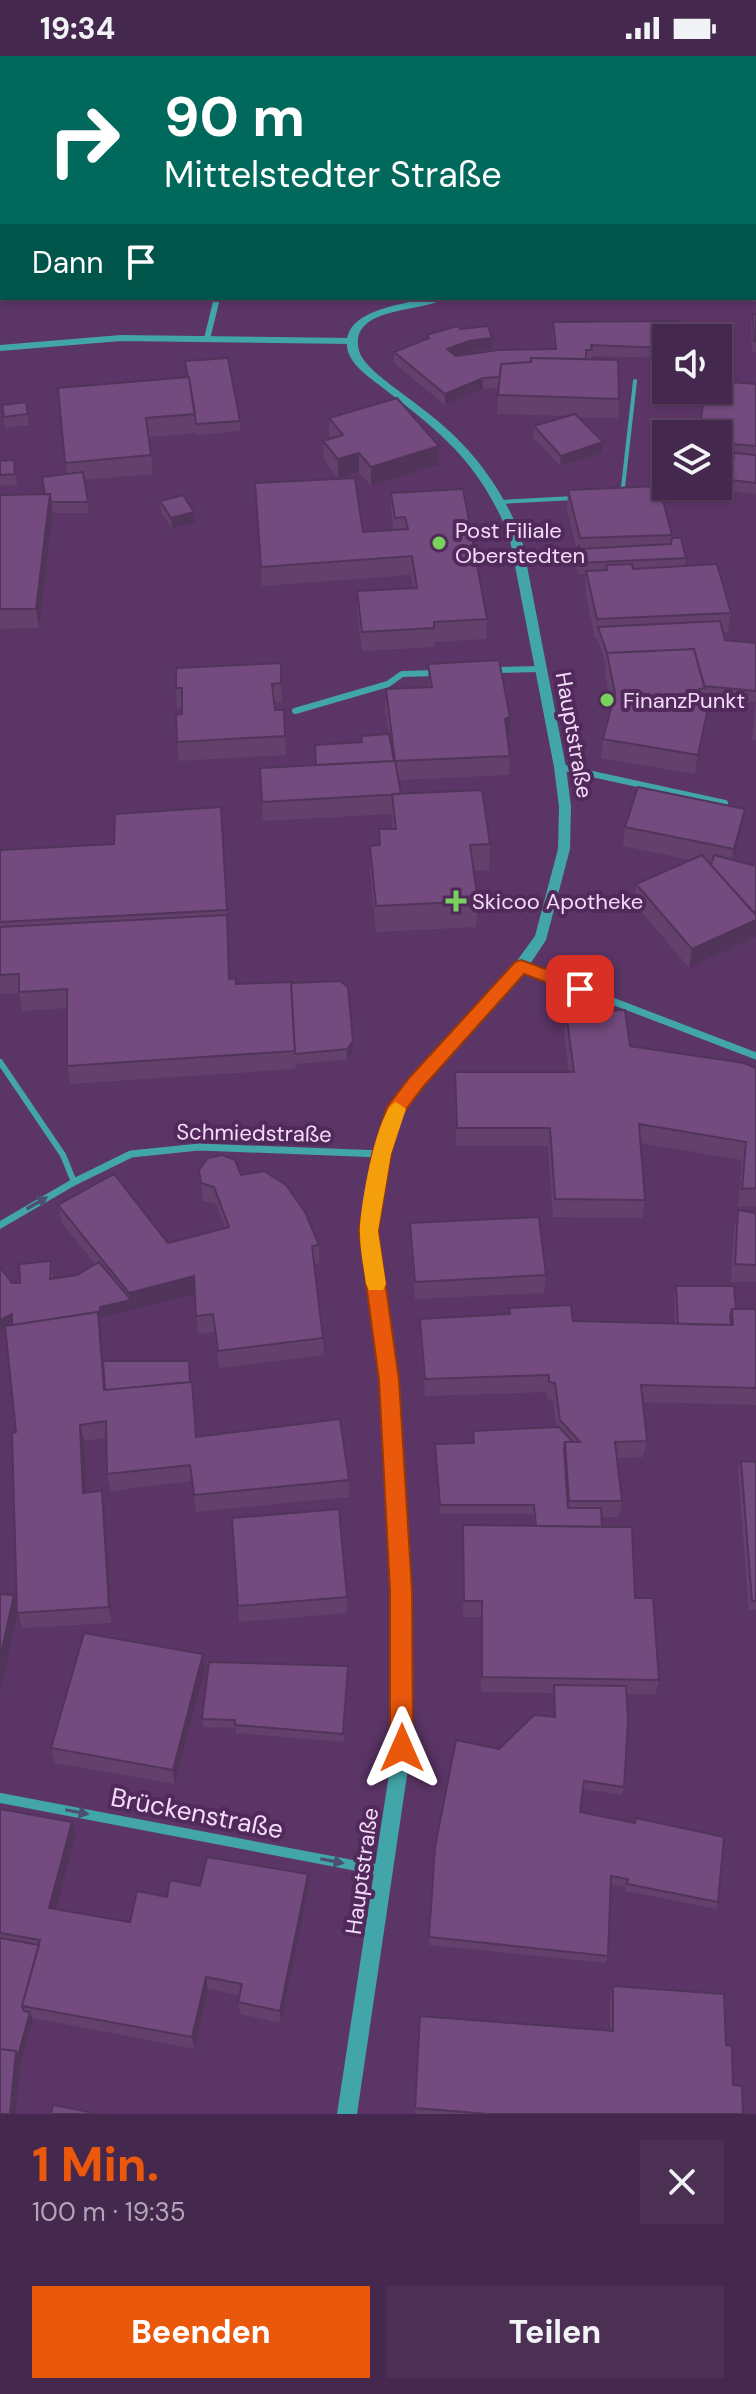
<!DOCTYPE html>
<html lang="de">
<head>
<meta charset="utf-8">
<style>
	:root { --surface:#45284d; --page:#4c3054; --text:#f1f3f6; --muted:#b0a6b6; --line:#5d4465; --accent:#ea580c }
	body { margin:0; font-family:"DM Sans",sans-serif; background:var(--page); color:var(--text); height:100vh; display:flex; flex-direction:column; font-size:30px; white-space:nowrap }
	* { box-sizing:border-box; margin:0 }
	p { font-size:26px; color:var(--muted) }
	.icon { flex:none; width:44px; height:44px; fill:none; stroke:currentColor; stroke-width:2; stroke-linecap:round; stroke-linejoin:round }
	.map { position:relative; height:2058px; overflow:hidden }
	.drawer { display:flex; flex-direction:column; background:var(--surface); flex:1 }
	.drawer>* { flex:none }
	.hud { position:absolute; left:0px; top:0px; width:756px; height:244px; box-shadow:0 2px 6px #0004,0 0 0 2px var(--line); background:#00695c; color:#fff; overflow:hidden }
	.buttons { position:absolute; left:652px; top:268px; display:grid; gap:16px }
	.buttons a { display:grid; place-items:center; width:80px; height:80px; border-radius:0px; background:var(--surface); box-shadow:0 2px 6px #0004,0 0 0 2px var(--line); font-size:40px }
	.pin { position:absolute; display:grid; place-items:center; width:68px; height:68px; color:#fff; margin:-34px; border-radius:16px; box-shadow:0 4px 12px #0006 }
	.me { position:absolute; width:88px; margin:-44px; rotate:0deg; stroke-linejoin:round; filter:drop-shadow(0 0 6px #0008) }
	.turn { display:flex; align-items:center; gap:28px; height:168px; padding:0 32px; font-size:36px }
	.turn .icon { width:104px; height:104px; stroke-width:2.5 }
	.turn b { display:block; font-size:56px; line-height:68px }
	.then { display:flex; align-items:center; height:76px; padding:0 32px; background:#0003; gap:16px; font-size:30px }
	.round { display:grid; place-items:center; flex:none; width:84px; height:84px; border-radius:0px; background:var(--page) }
	.headline { display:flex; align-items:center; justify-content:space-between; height:136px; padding:0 32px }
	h1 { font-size:48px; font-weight:800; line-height:60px; color:var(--accent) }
	.cta { display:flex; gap:16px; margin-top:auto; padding:16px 32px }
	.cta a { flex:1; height:92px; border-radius:0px; background:var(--accent); color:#fff; font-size:32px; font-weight:800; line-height:92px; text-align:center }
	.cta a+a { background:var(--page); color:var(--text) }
	.status { display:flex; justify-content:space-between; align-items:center; height:56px; padding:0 40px; background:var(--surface); direction:ltr }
	.status svg { height:22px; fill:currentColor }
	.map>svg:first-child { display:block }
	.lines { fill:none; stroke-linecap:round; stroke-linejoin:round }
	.service-far1 { stroke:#42a5a9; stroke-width:4 }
	.service { stroke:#42a5a9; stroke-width:6 }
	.minor-far2 { stroke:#42a5a9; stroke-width:6 }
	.minor-far1 { stroke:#42a5a9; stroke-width:7 }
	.minor { stroke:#42a5a9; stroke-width:10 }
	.tertiary { fill:#42a5a9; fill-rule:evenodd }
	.wall { fill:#64406d }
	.shaded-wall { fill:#513459 }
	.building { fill:#744b7f; stroke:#513459; stroke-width:2 }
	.oneway { fill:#4c4f72 }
	.route { fill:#ea580c; stroke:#983908; stroke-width:2 }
	.slow { fill:#f59e0b }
	.poi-dot { fill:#76d25a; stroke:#512a5b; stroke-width:3 }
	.labels { text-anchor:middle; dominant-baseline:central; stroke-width:8; stroke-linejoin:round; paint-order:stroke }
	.poi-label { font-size:22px; fill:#f3dcf9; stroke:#512a5b; text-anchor:start }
	.street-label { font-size:22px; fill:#f3dcf9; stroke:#512a5b }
	.near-street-label { font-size:26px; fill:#f3dcf9; stroke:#512a5b }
</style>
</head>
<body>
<div class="status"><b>19:34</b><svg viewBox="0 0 49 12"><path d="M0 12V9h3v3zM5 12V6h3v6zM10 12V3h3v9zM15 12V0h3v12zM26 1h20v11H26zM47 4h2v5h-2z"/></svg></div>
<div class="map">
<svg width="756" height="2058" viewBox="0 0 756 2058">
	<rect width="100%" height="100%" fill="#5c3567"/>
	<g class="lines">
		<path class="service-far1" d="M619,435L623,431L635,325
			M501,446L574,442"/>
		<path class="service" d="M496,614L540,613
			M295,655L388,628L402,618L437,617
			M560,711L725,747
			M0,1006L63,1099L74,1126"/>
		<path class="minor-far2" d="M207,283L217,242
			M0,292L121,282L352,285"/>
		<path class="minor-far1" d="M521,910L756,1000
			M0,1169L74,1126L131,1098L199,1091L381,1098"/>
		<path class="minor" d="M0,1742L384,1815"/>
		<path class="tertiary" d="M754,195H756V201H754Z
			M429,242H446C424,255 376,251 361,274C356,282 357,295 363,303C376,321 406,339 424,354C470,389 498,426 521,479L566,711L571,751L570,793L546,884L526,914L421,1030L401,1059L388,1098L376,1175L397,1324L409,1535L411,1692L357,2058H337L393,1692V1535L381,1324L362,1175L374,1098L387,1057L411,1022L516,906L535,880L558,793L559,751L554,711L509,479C477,403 441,377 378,328C365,318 345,304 347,285C349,253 405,248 429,242Z"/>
	</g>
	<path class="wall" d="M433,0H583V2H433Z
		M2,104V221L0,220V109Z
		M753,258H756V296H752L751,269Z
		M553,266L666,282V302L591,300V303L619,343L618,362L578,361L602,397L560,410L533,381L534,370L566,360L497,358L499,332L483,333L445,349L394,307V296L426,283L427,279L461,273L492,282V293L468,296L457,300L554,293L552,277Z
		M185,305L240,365V375L196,379V377L149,381L153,418L84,424L89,457H53L39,572L0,573V439L45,438L67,418L58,332L187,322Z
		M756,328V438L729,435L732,407L718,406V378Z
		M26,346L29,369L5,372L2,349Z
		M329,362L439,409L371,430L359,416L338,422L324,404L323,385L331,383L329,381Z
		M14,404L17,429L0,430V405Z
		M255,427L363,476L394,474L391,456V437L487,563L486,583L434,586V591L362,595L357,555V535L413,532L411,519L262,530Z
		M568,434L672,479V482L686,502L685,510L731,557L728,576H723L725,584L756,587V684H752L756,643L755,646L704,641L703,648L704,652H708L695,718L601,702L603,683L611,650L605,617L606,608L597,582H595L585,534L586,518H578L574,504L576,492L567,453Z
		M160,445L194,456L195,467L172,473L161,456Z
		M281,607L282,646L274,647L275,654L285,680L286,699L179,705L177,686L182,658V651L177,652L176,632Z
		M428,608L510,661L509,680L507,681L510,700L509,719L398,724L401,738L490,788L489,814L473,815L478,845L476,871L376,876L370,816V790L379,789V773H393L392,758L263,765L260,712L316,709L361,686V680L389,678L385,652L386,633L429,631Z
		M625,771L742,772L733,804L756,810V881L689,912L634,847L636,828L691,804L623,790Z
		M223,775L230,923L236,928L291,927L353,985V995L347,1004L295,1008L296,1013L70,1028L67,1010V952L22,955L19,937L0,938V794L114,788Z
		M566,956L630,990L756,1012V1150L738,1151L742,1104L640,1087L645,1144L642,1162L553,1161L548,1090H456L455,1016H569L564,974Z
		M199,1114L241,1119L319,1189V1207L314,1208L323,1282L324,1299L219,1312L215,1276L198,1278L195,1238L101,1261L104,1305H189L197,1381L349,1424V1441L196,1456L192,1425L111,1435L107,1418L106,1382L84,1385L86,1437L105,1452L112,1567L22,1572L14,1539L17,1551L16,1376L12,1227H20L51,1205L53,1222L77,1219L95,1208L62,1167L58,1149L168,1187L225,1172L216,1148L203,1145Z
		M738,1154L756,1157V1226H731L734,1172Z
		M410,1167L546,1219L544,1237L415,1243L410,1185Z
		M676,1230L736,1253H756V1349L643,1346L647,1385L643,1401L617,1402L622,1445L619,1461H602V1471L635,1542L659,1624L655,1639L626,1638L624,1731L622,1739L583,1733L580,1756L718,1846L716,1853L625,1835L626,1831L611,1828L608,1900L606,1907L429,1889L435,1791L499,1693L554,1660L553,1637L481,1636V1561H463V1469L534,1470L533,1458H440L435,1388L473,1387V1375L557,1372L553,1344L547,1343V1336L425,1340L420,1281V1263L509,1259V1252L573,1265L675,1268L674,1240Z
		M741,1405L756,1406V1554H749L738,1415Z
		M347,1541V1557L239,1566L238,1550Z
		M205,1613L175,1728L55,1707L51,1692Z
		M348,1618L344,1686L236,1677V1672L203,1671L202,1663Z
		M0,1753L76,1779L56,1853L130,1866L167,1841L200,1830L309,1831L281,1967L240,1958L238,1946L240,1939L208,1933L195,1993L33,1962L21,2006L16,2058H0Z
		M613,1930L726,1989L733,2029L743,2058H415L420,1960L610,1975V1942Z"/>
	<path class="shaded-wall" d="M492,282V293L468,296L447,303V293L469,285Z
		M483,322V333L445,349V338Z
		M603,386L602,397L560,410L561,400Z
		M439,390V409L371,430V411Z
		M359,397V416L338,422V403Z
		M50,438L53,457L39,572L36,553Z
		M194,456L195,467L172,473L171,462Z
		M708,652L705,671L695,718L698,699Z
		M510,661L509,680L504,682L505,663Z
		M745,753L742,772L731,812L734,793Z
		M756,854L754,865L756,864V881L689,912L692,893Z
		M353,985V995L347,1004V993Z
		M194,1220L196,1238L132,1254L129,1237Z
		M131,1244L132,1254L101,1261L106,1341H105L98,1256L100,1251Z
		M12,1258L15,1268L0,1275V1264Z
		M80,1369L84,1385L87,1454L83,1437Z
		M102,1435L105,1452L112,1567L109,1551Z
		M14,1539L18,1554L0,1639V1602Z
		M203,1598L205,1613L175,1728L173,1714Z
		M72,1766L76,1779L53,1865L49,1852Z
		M308,1818L309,1831L281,1967L280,1955Z
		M206,1921L208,1933L195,1993L192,1981Z
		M30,1956L33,1963L21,2006L16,2058H10L16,1995Z"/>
	<path class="building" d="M41,0H185V2H41Z
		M248,0H345V2H248Z
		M349,0H409L410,2H350Z
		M475,0H580V2H495Z
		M2,104V198H0V109Z
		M753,258H756V285H754Z
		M678,265L680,282H666V292L591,289L592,294H586V303L531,302L530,306L501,308L500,321L483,322L445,338L394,296L429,282L427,279L457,270L461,273L488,270L492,282L469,285L447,293L456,300L498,294L556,293L553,266Z
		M228,302L240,365L196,368L189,321H188L185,305Z
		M531,302L618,304L619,343L498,339L501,308L531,306Z
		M189,321L195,358L146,362L151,399L65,407L58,332Z
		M718,325L756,328V390L718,387V378H699L705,334H718Z
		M397,342L439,390L371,411L359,397L338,403L323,385L343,379L329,362Z
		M26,346L28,358L4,361L2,349Z
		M575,358L603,386L561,400L534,370Z
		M734,397L756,399V427L731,424Z
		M14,404L15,418L0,419V405Z
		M83,416L88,446H51L50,438H45L42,421Z
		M355,422L363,476L408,473L405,461L395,462L391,437L463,433L487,563L434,566V572L362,576L357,535L417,532L412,500L261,511L255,427Z
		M659,430L672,479L580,482L568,434Z
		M50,438L36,553H0V439Z
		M183,439L194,456L171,462L160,445Z
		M672,482H681L686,502L578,507L575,493L579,490V493L671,488Z
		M632,508L633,513L717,508L731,557L597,563L586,515L607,514L606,509Z
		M720,565L725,584L756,587V635L704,630L694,593L607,597L598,571Z
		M694,593L705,632L699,633L704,652H708L698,699L603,683L615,637L607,597Z
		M499,604L510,661L505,663L510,700L395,705L386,633L432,631L428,608Z
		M281,607V627L272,628L275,654H284L285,680L177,686L176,659L182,658V632H176V612Z
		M389,678L394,705L316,709L315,689L362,686L361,680Z
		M395,705L401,738L262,746L260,712Z
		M638,731L745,753L734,793L625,771Z
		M482,734L490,788L470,789L478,845L376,850L370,790L380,789L379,773H396L392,738Z
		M221,751L227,854L0,866V794L114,788L115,758Z
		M702,799L756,859V864L692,893L636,828Z
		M714,799L756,810V855L753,856L711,809Z
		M227,859L229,923L235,922L236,928L291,926L295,995L67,1010V933L19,936V918L0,919V871Z
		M340,925L348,931L353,985L347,993L295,998L291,927Z
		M625,954L630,990L744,1007L756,1012V1132L742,1133L746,1086L639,1068L645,1144L555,1143L550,1072H457L455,1016H574L566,956Z
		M222,1099L235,1104L241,1119L264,1115L286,1129L305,1156L319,1189L312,1190L323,1282L218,1295L213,1258L196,1260L194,1220L129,1237L58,1149L114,1118L168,1187L229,1171L214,1131L201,1127L199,1114L208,1102Z
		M738,1154L756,1157V1209L735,1208Z
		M539,1161L546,1219L415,1226L410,1167Z
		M51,1205L50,1223L77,1219L99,1206L131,1244L100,1251V1264L98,1256L12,1269V1258L0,1264V1211L12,1227H20L19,1208Z
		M676,1230H734L736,1253H732L730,1260L731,1269L678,1268Z
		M571,1249L573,1265L733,1269L732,1253H756V1332L641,1329L647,1385L615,1386L622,1445H569L565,1386H580L560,1364L555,1327L549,1326V1319L425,1323L420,1263L510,1258L509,1252Z
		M98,1256L104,1334L192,1326L196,1381L340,1363L349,1424L194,1439L190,1409L107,1418L106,1365L80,1369L83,1437L102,1435L109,1551L17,1557L12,1377L16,1376L5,1270Z
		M103,1305H189L190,1326L105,1334Z
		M559,1371L573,1386H565L564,1393L568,1452H601L602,1471L536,1470L534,1449H440L435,1388L474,1387L473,1375Z
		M741,1405L756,1406V1545H752Z
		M339,1453L347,1541L238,1550L232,1462Z
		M463,1469L632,1471L635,1542H653L659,1624L482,1621V1545H464Z
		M0,1538L14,1539L0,1602Z
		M84,1577L203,1598L173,1714L51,1692Z
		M209,1606L348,1610L343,1678L235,1669V1664L202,1663Z
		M554,1629L626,1630L628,1665L624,1731L584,1725L580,1756L635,1767L636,1762L724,1781L718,1846L627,1828L628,1823L611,1820L608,1900L429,1881L435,1791L456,1684L499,1693L534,1659L555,1661Z
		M0,1753L72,1766L49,1852L130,1866L137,1835L167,1841L170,1824L200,1830L207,1801L308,1818L280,1955L238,1946L242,1928L206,1921L192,1981L22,1950L40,1884L0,1877Z
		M0,1882L39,1889L22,1950L24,1955L30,1956L18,2000L16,1995L0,1993Z
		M613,1930L724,1938L726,1989L732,1990L733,2029L742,2030L743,2058H488L415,2052L420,1960L613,1975Z
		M0,1993L16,1995L10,2058H0Z
		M53,2049L100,2058H51Z"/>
	<defs><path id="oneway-solid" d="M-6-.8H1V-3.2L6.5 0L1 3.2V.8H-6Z" transform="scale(2)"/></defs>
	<g class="oneway">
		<use href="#oneway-solid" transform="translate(37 1147) rotate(-30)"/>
		<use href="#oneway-solid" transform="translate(77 1756) rotate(11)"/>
		<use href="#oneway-solid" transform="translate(332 1805) rotate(11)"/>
	</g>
	<path class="route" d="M521,904L586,928L588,933L580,939L524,918L423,1031L402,1059L391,1098L378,1175L399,1324L412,1535L413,1692L410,1700L402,1703L394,1700L390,1692V1535L379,1324L359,1175L372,1098L387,1051L410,1021L515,906Z"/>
	<path class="slow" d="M396,1046L406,1053L391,1098L378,1175L386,1228L383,1234H369L366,1228C364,1212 360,1194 360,1178C359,1156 377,1052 396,1046Z"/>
	<g class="poi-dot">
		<circle cx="439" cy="487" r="8"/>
		<circle cx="607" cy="644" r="8"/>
		<path d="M452 833h8v8h8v8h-8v8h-8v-8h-8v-8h8z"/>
	</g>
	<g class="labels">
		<g class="poi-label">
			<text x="455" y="474">Post Filiale<tspan x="455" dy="25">Oberstedten</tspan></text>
			<text x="623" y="644">FinanzPunkt</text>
			<text x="472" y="845">Skicoo Apotheke</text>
		</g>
		<g class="street-label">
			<text transform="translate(574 679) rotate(80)">Hauptstraße</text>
			<text transform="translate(254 1077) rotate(1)">Schmiedstraße</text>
			<text transform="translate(362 1815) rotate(-82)">Hauptstraße</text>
		</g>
		<g class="near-street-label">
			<text transform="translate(197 1757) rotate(11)">Brückenstraße</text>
		</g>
	</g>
</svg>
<div class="buttons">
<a><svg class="icon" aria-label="sound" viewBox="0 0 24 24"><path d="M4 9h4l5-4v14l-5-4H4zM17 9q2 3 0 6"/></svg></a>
<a><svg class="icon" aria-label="layers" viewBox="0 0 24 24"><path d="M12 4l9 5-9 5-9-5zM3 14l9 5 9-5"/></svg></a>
</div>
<div class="pin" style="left:580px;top:933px;background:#d93025"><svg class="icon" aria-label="arrive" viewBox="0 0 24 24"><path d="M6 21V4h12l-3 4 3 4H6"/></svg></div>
<svg class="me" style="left:402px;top:1692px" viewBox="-20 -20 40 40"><path d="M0-17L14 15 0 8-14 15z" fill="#ea580c" stroke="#fff" stroke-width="4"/></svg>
<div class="hud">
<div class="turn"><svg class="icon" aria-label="right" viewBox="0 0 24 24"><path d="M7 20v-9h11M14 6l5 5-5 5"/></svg><div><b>90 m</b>Mittelstedter Straße</div></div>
<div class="then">Dann<svg class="icon" aria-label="arrive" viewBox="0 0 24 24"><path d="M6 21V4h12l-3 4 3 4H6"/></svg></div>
</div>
</div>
<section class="drawer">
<div class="headline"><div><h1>1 Min.</h1><p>100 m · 19:35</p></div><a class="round"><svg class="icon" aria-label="close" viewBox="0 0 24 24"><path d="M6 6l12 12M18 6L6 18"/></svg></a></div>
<div class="cta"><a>Beenden</a><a>Teilen</a></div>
</section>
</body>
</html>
